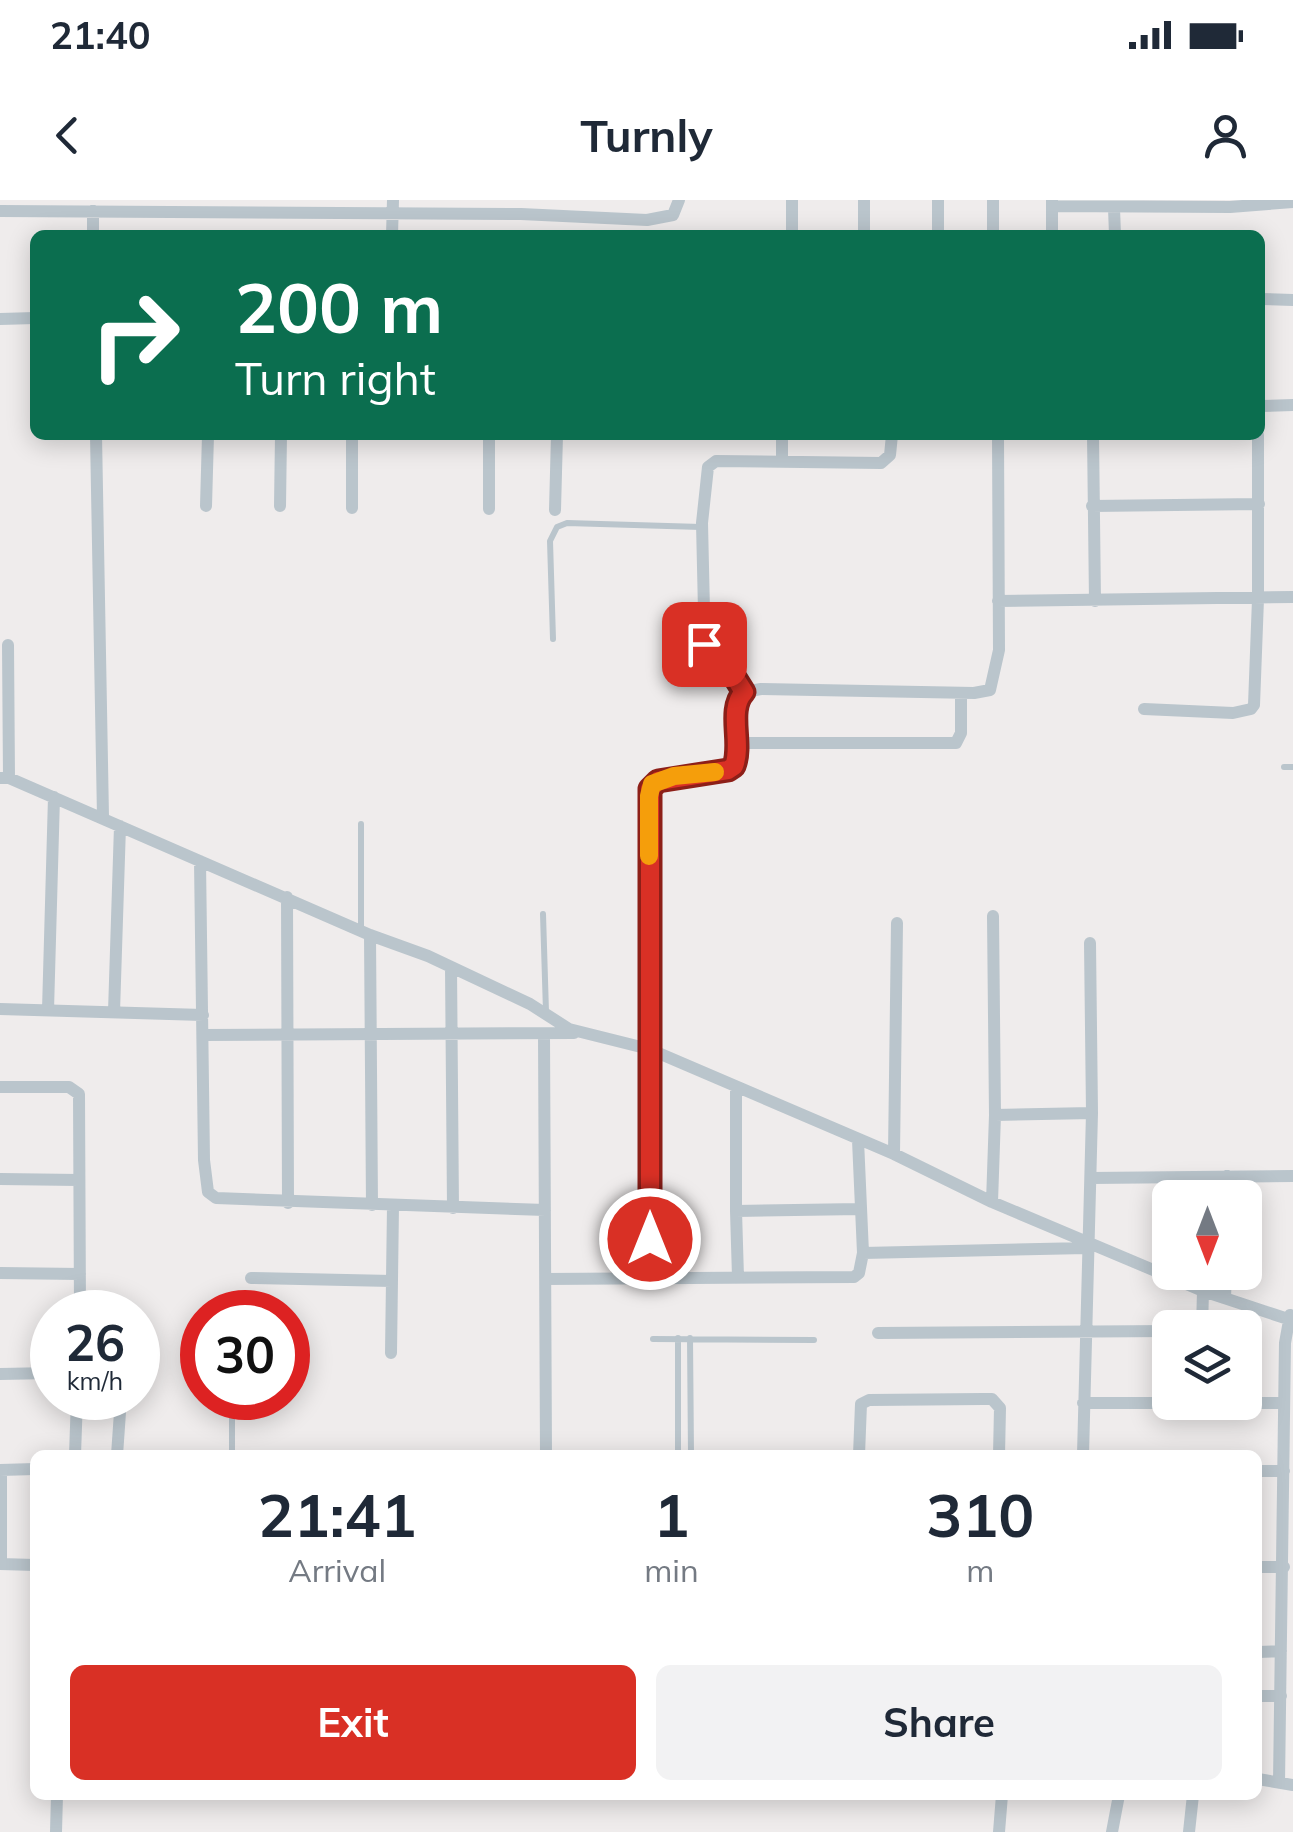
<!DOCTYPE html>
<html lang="en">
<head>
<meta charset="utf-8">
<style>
	:root { --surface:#fff; --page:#f2f2f3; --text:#1f2937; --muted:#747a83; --accent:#d93025 }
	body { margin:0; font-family:Mulish,sans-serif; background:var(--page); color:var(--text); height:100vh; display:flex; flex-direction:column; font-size:38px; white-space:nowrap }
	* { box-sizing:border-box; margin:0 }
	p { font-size:32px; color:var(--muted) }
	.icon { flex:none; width:55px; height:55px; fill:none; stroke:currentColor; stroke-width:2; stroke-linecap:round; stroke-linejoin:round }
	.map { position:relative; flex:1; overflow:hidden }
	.side { position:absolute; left:30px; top:1250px; width:1232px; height:350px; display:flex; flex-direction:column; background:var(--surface); border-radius:15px; box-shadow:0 5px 25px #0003 }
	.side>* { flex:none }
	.hud { position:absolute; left:30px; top:30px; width:1235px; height:210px; border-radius:15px; box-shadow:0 5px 25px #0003; background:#0b6e4f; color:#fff; overflow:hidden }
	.needle { width:65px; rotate:180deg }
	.tools { position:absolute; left:1152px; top:980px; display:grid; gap:20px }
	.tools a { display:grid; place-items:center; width:110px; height:110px; border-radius:15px; background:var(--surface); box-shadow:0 5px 25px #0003; font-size:50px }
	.speed { position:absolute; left:30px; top:1090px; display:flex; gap:20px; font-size:50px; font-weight:700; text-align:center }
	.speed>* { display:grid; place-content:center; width:130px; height:130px; border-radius:50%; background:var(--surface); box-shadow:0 5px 25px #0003; line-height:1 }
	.speed small { font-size:25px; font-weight:400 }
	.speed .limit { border:15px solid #d22; background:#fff; color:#111 }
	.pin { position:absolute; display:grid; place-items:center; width:85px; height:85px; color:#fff; margin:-42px; border-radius:20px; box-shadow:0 5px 15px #0006 }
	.me { position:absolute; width:110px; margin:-55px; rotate:0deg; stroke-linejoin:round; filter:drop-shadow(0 0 8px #0008) }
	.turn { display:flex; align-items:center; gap:35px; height:210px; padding:0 40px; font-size:45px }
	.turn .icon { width:130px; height:130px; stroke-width:2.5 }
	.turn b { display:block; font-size:70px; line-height:85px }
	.eta { display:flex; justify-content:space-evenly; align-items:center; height:170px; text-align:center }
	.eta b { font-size:60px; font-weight:700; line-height:70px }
	.action { display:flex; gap:20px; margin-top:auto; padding:20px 40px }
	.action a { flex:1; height:115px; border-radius:15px; background:var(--accent); color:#fff; font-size:40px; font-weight:700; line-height:115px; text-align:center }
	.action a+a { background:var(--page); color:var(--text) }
	.status { display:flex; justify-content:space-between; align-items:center; height:70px; padding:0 50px; background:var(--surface); direction:ltr }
	.status svg { height:28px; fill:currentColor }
	header { display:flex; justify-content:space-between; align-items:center; height:130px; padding:0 40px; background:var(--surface); font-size:45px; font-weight:700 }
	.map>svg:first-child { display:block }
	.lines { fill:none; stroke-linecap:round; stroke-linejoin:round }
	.service { stroke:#bac5cc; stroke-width:6 }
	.minor { stroke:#bac5cc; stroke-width:12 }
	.route-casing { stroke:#8d1f18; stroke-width:25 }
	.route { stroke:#d93025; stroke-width:18 }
	.slow { stroke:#f59e0b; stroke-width:18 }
</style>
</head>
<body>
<div class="status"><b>21:40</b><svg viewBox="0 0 49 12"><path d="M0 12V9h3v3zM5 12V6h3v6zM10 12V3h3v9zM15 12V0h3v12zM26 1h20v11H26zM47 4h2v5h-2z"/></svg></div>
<header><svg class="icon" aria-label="back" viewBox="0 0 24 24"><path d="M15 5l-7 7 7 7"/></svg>Turnly<svg class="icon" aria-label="person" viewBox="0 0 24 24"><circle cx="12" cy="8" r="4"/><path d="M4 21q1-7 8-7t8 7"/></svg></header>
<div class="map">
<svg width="1293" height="1632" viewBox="0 0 1293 1632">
	<rect width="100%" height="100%" fill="#efecec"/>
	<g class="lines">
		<path class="service" d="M553,439L550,341L557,327L567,323L701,327
			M1284,567H1293
			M361,624V729
			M543,714L546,812
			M678,1138V1255
			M690,1138L691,1255
			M653,1139L814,1140
			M232,1255V1214"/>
		<path class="minor" d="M792,0V35
			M938,0V35
			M1052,0V6L1230,7L1293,2
			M1052,6V35
			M1114,8L1115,35
			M0,11L521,14L647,20L673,15L679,0
			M93,11V35
			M392,35L393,0
			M864,35V0
			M993,35V0
			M1260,99L1293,100
			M0,119L35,118
			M1260,206L1293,205
			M96,235L103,617
			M352,235V308
			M489,235V309
			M1093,235L1095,401
			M782,261V235
			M206,306L208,235
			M280,306L281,235
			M1092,306L1259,304
			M555,310L557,235
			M998,401L1293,397
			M8,445L9,578
			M744,492L734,476L705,455L702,323L708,267L716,261L881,263L890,255L892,235
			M1144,509L1233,513L1251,509L1254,505L1258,399V235
			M738,543H956L961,533V493
			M0,578H9L370,735L428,756L530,804L569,829L649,849L894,954L992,1002L1203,1091L1288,1119
			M200,661L204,960L208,992L216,998L545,1010
			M287,697L288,1003
			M370,735L372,1005
			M451,767L453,1008
			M0,809L203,815
			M48,810L54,597
			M114,812L120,626
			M204,835L574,833
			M544,835L546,1255
			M0,887H69L79,894L80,1112
			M995,915L1092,913
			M894,954L897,723
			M1091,978L1293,976
			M0,979L79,980
			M1227,998V976
			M992,1002L995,915L993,716
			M736,1011V888
			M863,1053L1086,1048
			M0,1073L80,1074
			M650,1077L649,589L658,581L728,570L735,566C742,543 727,510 744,492L761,489L974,493L990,490L999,450L998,235
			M738,1077L736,1011L860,1009
			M251,1078L392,1081
			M546,1079L854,1077L859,1073L863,1053L858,940
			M1225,1098L1226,1072
			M1202,1128L1203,1091
			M878,1133L1170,1131
			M391,1153L393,1006
			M0,1174L52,1173
			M1083,1203H1283
			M75,1255L77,1198
			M117,1255L121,1198
			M859,1255L861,1204L869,1200L983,1199H992L1000,1208L999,1255
			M1083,1255L1092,913L1090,743
			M0,1270L35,1269
			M1258,1271H1284
			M0,1364L35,1365
			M1,1364V1270
			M1258,1367H1284
			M1258,1452L1281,1451
			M1258,1496H1281
			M1258,1579L1293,1585
			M1279,1582L1285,1143L1290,1115
			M56,1632L57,1595
			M999,1632L1002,1595
			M1112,1632L1119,1595
			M1189,1632L1193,1595"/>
	</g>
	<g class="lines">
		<g class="route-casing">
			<path id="route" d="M650,1039V589L658,581L728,570L734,566C743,543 727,510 744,492L734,476L708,459L704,444"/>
		</g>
		<use href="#route" class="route"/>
		<path class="slow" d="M649,656V596L652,584L674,576L715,572"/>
	</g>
</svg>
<div class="tools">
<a><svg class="needle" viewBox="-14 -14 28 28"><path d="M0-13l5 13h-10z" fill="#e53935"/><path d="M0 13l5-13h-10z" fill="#747a83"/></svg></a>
<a><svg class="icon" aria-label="layers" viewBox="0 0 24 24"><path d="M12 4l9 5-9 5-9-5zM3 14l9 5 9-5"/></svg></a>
</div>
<div class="speed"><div>26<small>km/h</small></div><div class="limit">30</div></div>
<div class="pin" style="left:704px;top:444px;background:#d93025"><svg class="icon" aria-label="arrive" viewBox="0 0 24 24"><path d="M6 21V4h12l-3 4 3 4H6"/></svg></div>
<svg class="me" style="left:650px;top:1039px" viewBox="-20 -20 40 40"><circle r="17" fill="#d93025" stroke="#fff" stroke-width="3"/><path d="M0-11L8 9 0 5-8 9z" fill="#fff"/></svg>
<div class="hud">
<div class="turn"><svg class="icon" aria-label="right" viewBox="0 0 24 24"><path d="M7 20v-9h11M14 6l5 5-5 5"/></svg><div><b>200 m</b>Turn right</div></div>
</div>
<section class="side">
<div class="eta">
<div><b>21:41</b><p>Arrival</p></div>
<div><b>1</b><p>min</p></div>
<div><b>310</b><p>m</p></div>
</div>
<div class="action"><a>Exit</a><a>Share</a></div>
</section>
</div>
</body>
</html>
